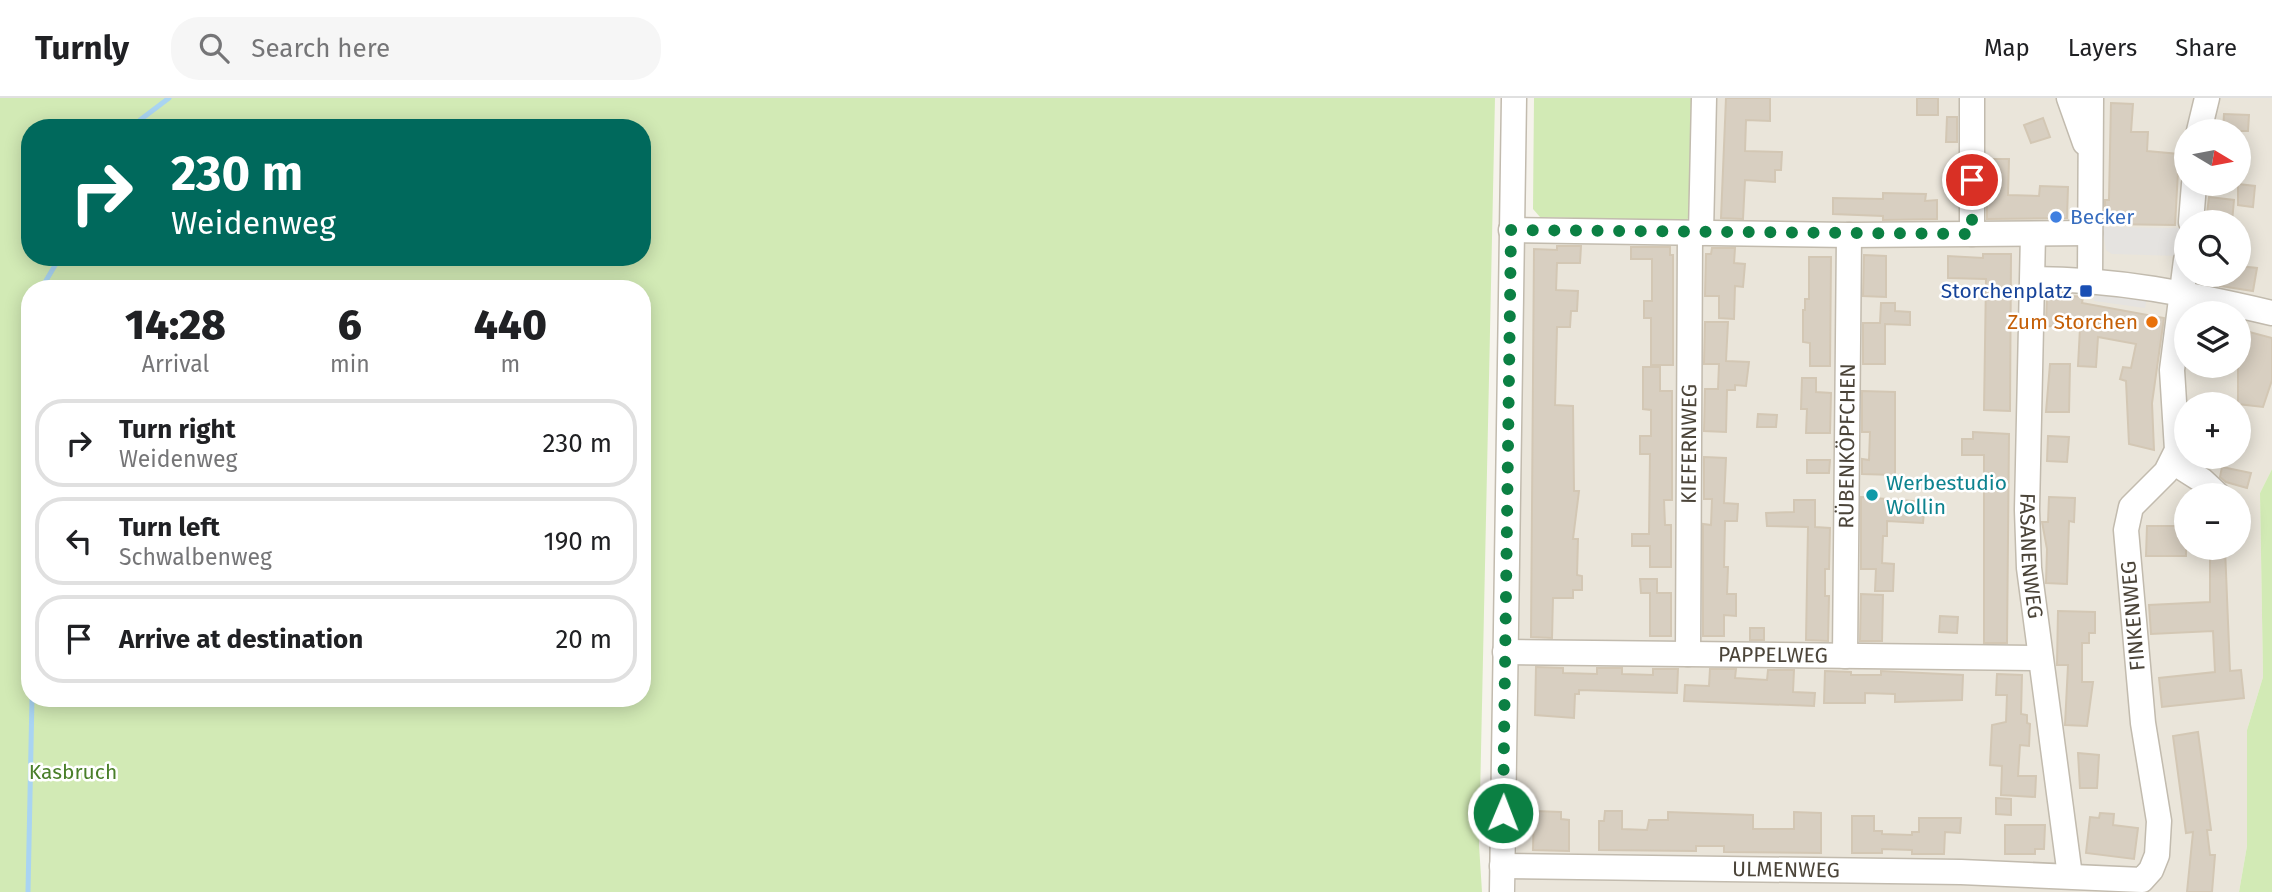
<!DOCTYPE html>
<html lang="en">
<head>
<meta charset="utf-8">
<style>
	:root { --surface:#fff; --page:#f6f6f6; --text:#202124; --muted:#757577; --line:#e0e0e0 }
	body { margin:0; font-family:"Fira Sans",sans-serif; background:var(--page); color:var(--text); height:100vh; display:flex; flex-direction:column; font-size:26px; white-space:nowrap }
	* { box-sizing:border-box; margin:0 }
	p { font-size:23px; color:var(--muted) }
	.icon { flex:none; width:38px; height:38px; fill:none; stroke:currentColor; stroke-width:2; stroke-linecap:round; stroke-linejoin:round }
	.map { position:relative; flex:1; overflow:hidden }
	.side { position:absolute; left:21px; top:182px; width:630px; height:427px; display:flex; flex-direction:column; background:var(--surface); border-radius:28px; box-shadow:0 4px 18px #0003 }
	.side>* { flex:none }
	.hud { position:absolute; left:21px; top:21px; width:630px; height:147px; border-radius:28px; box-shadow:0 4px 18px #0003; background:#00695c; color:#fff; overflow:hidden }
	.needle { width:46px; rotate:100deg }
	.buttons { position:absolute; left:2174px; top:21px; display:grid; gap:14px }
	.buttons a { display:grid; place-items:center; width:77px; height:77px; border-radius:50%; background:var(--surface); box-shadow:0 4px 18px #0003; font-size:35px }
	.pin { position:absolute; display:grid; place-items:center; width:60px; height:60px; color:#fff; margin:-30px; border:4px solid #fff; border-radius:50%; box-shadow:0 2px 7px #0007 }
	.me { position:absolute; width:77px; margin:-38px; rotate:1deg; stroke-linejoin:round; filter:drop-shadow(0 0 5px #0008) }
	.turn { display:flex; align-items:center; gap:24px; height:147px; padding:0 35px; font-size:32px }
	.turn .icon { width:91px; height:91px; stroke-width:2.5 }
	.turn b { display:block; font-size:49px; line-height:60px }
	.eta { display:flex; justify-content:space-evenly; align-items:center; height:119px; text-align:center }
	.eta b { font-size:42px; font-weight:800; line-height:49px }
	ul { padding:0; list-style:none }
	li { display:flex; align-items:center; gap:21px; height:88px; margin:0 14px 10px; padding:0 21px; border:4px solid var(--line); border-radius:28px }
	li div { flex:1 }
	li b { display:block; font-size:26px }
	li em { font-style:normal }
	header { display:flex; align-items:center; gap:42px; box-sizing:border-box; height:98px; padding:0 35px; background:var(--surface); border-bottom:2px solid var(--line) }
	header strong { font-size:33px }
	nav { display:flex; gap:38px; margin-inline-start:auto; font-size:24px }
	.search { width:490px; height:63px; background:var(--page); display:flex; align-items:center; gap:18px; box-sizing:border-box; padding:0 24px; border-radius:28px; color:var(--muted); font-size:26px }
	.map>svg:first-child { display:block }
	.residential { fill:#eae5da; fill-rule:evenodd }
	.green { fill:#d2eab5; fill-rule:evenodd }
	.parking { fill:#e5e3e0 }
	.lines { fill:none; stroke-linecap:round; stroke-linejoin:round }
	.stream { stroke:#a9d4f2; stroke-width:5 }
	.building { fill:#d8cfc1; stroke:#d3c7b4; stroke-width:2 }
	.minor-casing { stroke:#c2bbae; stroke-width:27 }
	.minor { stroke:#fff; stroke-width:24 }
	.route { stroke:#0b8043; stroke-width:12; stroke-dasharray:0 21.6 }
	.shop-dot { fill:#3f7fe0; stroke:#fff; stroke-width:2.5 }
	.transit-dot { fill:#1a4fb4; stroke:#fff; stroke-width:2.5 }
	.food-dot { fill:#e8710a; stroke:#fff; stroke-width:2.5 }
	.culture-dot { fill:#0f9aa8; stroke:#fff; stroke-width:2.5 }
	.labels { text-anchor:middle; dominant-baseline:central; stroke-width:5; stroke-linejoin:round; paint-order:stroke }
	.shop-label { font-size:21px; fill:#366cbe; stroke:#fff; text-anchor:start }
	.transit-label { font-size:21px; fill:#164399; stroke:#fff; text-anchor:end }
	.food-label { font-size:21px; fill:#c56008; stroke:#fff; text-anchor:end }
	.street-label { font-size:21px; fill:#4b4439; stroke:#fff }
	.culture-label { font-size:21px; fill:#0d838f; stroke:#fff; text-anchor:start }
	.park-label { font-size:21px; fill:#4a7f2a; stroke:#fff }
</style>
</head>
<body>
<header>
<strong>Turnly</strong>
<div class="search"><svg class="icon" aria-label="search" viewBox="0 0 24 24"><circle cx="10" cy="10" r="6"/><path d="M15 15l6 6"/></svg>Search here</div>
<nav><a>Map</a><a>Layers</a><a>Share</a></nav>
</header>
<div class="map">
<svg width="2272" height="794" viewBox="0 0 2272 794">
	<rect width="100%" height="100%" fill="#f6f3ec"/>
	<path class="residential" d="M1715,0H2272V371L2260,395L2263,579L2247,632V748L2239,794H1516L1524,142L1706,143ZM2186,33H2238V86H2186ZM2186,124H2238V177H2186ZM2186,215H2238V268H2186ZM2186,306H2238V359H2186ZM2186,397H2238V450H2186Z"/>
	<path class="green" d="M0,0H1495L1479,747L1482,794H0ZM30,30H642V159H30ZM30,191H642V600H30Z
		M1534,0H1695L1696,109L1686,123L1540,119L1533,111Z
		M2272,371V794H2239L2247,748V632L2263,579L2260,395Z"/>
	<path class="parking" d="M2102,129L2184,130V152L2179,158L2112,156L2106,152Z
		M2096,188L2148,195L2145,210L2094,203Z"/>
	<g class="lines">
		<path class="stream" d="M135,30L140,22L169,0
			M41,191L60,159
			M28,794L32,600"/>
	</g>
	<path class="building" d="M1726,0H1770V23L1746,22L1745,53L1782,54L1781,72H1775V84L1745,82L1743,121L1721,120Z
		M1917,0H1938V17H1917Z
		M2111,5L2133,6L2131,34H2148L2147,53L2179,56L2175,127L2105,126V102H2109Z
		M2224,16L2249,17L2248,33H2223Z
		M1947,19H1957V44H1946Z
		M2043,20L2050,39L2031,45L2024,27Z
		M1993,61H2009L2008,97L2039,98L2040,88L2068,89L2067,120L1987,121V96H1992Z
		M2238,86L2255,88L2253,109L2238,107Z
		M1883,95L1926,96L1925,103L1937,102V121L1883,122V118L1833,116V100L1883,101Z
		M2209,99L2234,102L2232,124H2206Z
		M1557,148H1581L1580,165H1557L1556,192L1578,193L1577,213H1571L1570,229H1557L1555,307L1573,308L1574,393H1579L1573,441H1578L1577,477L1582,478V492H1573V500H1553L1552,540L1531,539L1534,151L1557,152Z
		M1631,149H1670V157H1673V267H1651V220H1644V203H1652V161H1631Z
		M1712,150H1735L1734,165L1745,166L1743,189L1735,188L1734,221L1719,220V198H1705L1706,156H1711Z
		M1983,156H2011L2010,313L1984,312L1986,181L1948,180V158L1983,160Z
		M1864,157L1886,158V199L1863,198Z
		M1809,159H1831L1830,268H1810V245L1803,244V212H1805V201H1809Z
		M2238,168L2257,170L2253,193L2220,188L2221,177H2238Z
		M2047,196L2083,199L2082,205L2164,220L2152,305L2154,352L2129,346L2126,283L2120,281L2123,269L2131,270L2136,246L2098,239L2096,269L2078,268L2080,230L2046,228Z
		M1881,205H1895V213L1910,214V227L1885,226V266H1863V225H1880Z
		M1705,224H1728L1726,263L1749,264L1746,288L1735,287V292H1727L1726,334L1704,333L1705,291H1718L1719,266H1704Z
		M2238,231L2272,240V282L2263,309L2238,306Z
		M2050,266H2070L2069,314H2046Z
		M1643,269H1660V293H1672V402H1664L1665,427H1671V469H1650V448H1632V436H1649L1650,356H1640V338H1651V312L1643,311Z
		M1802,280H1816V294L1831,295L1830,335H1806L1807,311H1801Z
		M1862,293L1895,294V377L1862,376V361L1869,362L1870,334H1862Z
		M1758,316L1777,317L1776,329H1757Z
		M1973,334L2009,336L2007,545H1984V357H1962V341H1973Z
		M2048,338L2069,339L2067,364L2047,363Z
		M1704,359L1726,360L1724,405L1738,406L1737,423H1725L1724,469H1728L1727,496H1736V518L1724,517V538H1703V426L1711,427L1712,401H1704Z
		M1807,362H1830L1829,375H1807Z
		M2222,369L2251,375L2247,390L2226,384L2220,379Z
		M1861,399L1925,404L1923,425L1887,423V438H1883L1882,465L1894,466L1893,493H1875L1876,471H1861Z
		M2049,399L2075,400L2074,424L2069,423L2067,486L2046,485L2047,451L2042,424H2048Z
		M1794,402H1815V429L1830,430L1829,471H1825V498H1829L1828,543L1806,542L1808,429L1767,428L1766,415L1794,414Z
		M2147,428H2186V458H2146Z
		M2210,450H2225L2230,573L2241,572L2244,600L2162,609L2159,580L2215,574L2213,533L2151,536L2149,507L2210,504Z
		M1640,481H1657V495H1671V538H1650V495H1641Z
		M1861,496L1883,497L1882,543H1860Z
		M2058,513L2095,514V535H2089V545H2082V584H2093L2087,628L2065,627L2068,567H2057Z
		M1940,518L1958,519L1957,535L1939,534Z
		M1750,530H1764V542H1750Z
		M1536,569L1563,570V575L1597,576V570H1622V576L1653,577V571H1678L1677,595L1579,592V596H1575L1574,620L1535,617Z
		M1710,571H1736L1735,580L1767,582L1768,572H1794L1793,594L1815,595L1814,608L1684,603L1685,587L1709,588Z
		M1825,573L1851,574V577H1881V573L1963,577L1962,602L1895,604V596L1865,595V605H1824Z
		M1997,576L2022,577L2021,616L2027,617V625L2030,626L2029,648L2020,647L2018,678H2036L2035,699L2001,697L2002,668L1990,667L1992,627L2006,624L2007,597H1996Z
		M2198,634L2211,732H2207L2210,757H2215L2212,794H2187L2193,734L2186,735L2173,638Z
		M2078,655L2099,657L2097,690H2080Z
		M1996,700L2011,701V717L1996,716Z
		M1534,713L1561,714V721L1569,722V753L1533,752Z
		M1605,713H1622V731L1647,732L1649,722H1668V714L1753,717V731H1794V714L1821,715V755L1724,754V748H1696V753L1599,752V723H1604Z
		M2100,715L2114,716L2113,727L2138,730L2134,761L2086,755L2090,719L2099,720Z
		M1852,718H1874V733H1882V736L1912,737V734H1919V720H1961L1960,735L1945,734L1944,756H1912V752L1882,751V755H1852Z
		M2005,727H2045L2044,751H2035V756H2005Z"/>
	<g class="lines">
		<g class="minor-casing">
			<g id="minor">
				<path d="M1972,0V136"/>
				<path d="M2069,0L2085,45"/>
				<path d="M2199,33L2207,0"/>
				<path d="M2191,124L2194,86"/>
				<path d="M1511,132L1849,137L2090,135"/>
				<path d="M1701,135L1704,0"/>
				<path id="s1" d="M2033,136L2027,412L2029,470L2070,778"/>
				<path d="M2033,181C2118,181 2190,196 2272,215"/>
				<path d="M2090,181L2091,0"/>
				<path d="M2173,364L2203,383L2218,397"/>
				<path id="s2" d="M1505,554L2039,560"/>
				<path id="s3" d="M1688,556L1690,135"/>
				<path id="s4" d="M1845,558L1849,137"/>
				<path id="s5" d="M1502,768L1961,774L2142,782L2151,772L2157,757L2159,723L2143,625L2126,432L2131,409L2166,374L2177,352L2172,272L2186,162"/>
				<path d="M1502,794L1514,0"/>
			</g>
		</g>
		<use href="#minor" class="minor"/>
	</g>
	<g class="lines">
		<path class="route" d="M1503,715L1511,132L1972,136V82"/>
	</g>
	<circle class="shop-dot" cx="2056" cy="119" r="7"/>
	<rect class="transit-dot" x="2079" y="186" width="14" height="14" rx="3.5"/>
	<circle class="food-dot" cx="2152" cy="224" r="7"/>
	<circle class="culture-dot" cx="1872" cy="397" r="7"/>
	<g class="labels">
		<g class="shop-label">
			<text x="2070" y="119">Becker</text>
		</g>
		<g class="transit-label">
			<text x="2072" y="193">Storchenplatz</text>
		</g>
		<g class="food-label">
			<text x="2138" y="224">Zum Storchen</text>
		</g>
		<g class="street-label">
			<text stroke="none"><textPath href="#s3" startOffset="210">KIEFERNWEG</textPath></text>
			<text stroke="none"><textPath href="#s4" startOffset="210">RÜBENKÖPFCHEN</textPath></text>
			<text stroke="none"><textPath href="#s1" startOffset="322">FASANENWEG</textPath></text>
			<text transform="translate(2133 518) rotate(-95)">FINKENWEG</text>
			<text stroke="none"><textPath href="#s2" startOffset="268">PAPPELWEG</textPath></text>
			<text stroke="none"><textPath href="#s5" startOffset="284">ULMENWEG</textPath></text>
		</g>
		<g class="culture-label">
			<text x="1886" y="385">Werbestudio<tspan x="1886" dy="24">Wollin</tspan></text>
		</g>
		<g class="park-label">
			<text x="73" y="674">Kasbruch</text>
		</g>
	</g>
</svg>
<div class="buttons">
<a><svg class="needle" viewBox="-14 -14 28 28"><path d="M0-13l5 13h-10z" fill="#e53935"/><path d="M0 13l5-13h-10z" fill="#757577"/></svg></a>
<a><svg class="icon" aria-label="search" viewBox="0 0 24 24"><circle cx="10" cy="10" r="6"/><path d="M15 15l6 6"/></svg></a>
<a><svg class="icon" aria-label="layers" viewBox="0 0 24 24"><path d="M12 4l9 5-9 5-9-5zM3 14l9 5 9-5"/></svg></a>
<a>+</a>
<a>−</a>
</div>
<div class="pin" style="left:1972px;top:82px;background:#d93025"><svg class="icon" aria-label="arrive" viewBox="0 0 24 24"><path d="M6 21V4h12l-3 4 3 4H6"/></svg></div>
<svg class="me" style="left:1503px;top:715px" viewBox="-20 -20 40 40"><circle r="17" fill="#0b8043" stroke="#fff" stroke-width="3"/><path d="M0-11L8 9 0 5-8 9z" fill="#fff"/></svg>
<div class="hud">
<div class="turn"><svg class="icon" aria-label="right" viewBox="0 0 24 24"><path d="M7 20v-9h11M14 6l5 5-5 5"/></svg><div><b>230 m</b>Weidenweg</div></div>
</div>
<section class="side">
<div class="eta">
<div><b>14:28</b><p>Arrival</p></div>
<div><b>6</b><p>min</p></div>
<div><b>440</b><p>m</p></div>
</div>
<ul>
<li><svg class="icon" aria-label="right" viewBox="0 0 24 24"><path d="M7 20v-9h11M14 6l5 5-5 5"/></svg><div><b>Turn right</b><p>Weidenweg</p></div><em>230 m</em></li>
<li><svg class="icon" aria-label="left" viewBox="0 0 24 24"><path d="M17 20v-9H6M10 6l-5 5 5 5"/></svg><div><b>Turn left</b><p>Schwalbenweg</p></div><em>190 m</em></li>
<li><svg class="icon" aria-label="arrive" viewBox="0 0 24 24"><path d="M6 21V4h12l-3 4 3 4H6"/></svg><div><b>Arrive at destination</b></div><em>20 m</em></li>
</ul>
</section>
</div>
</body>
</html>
